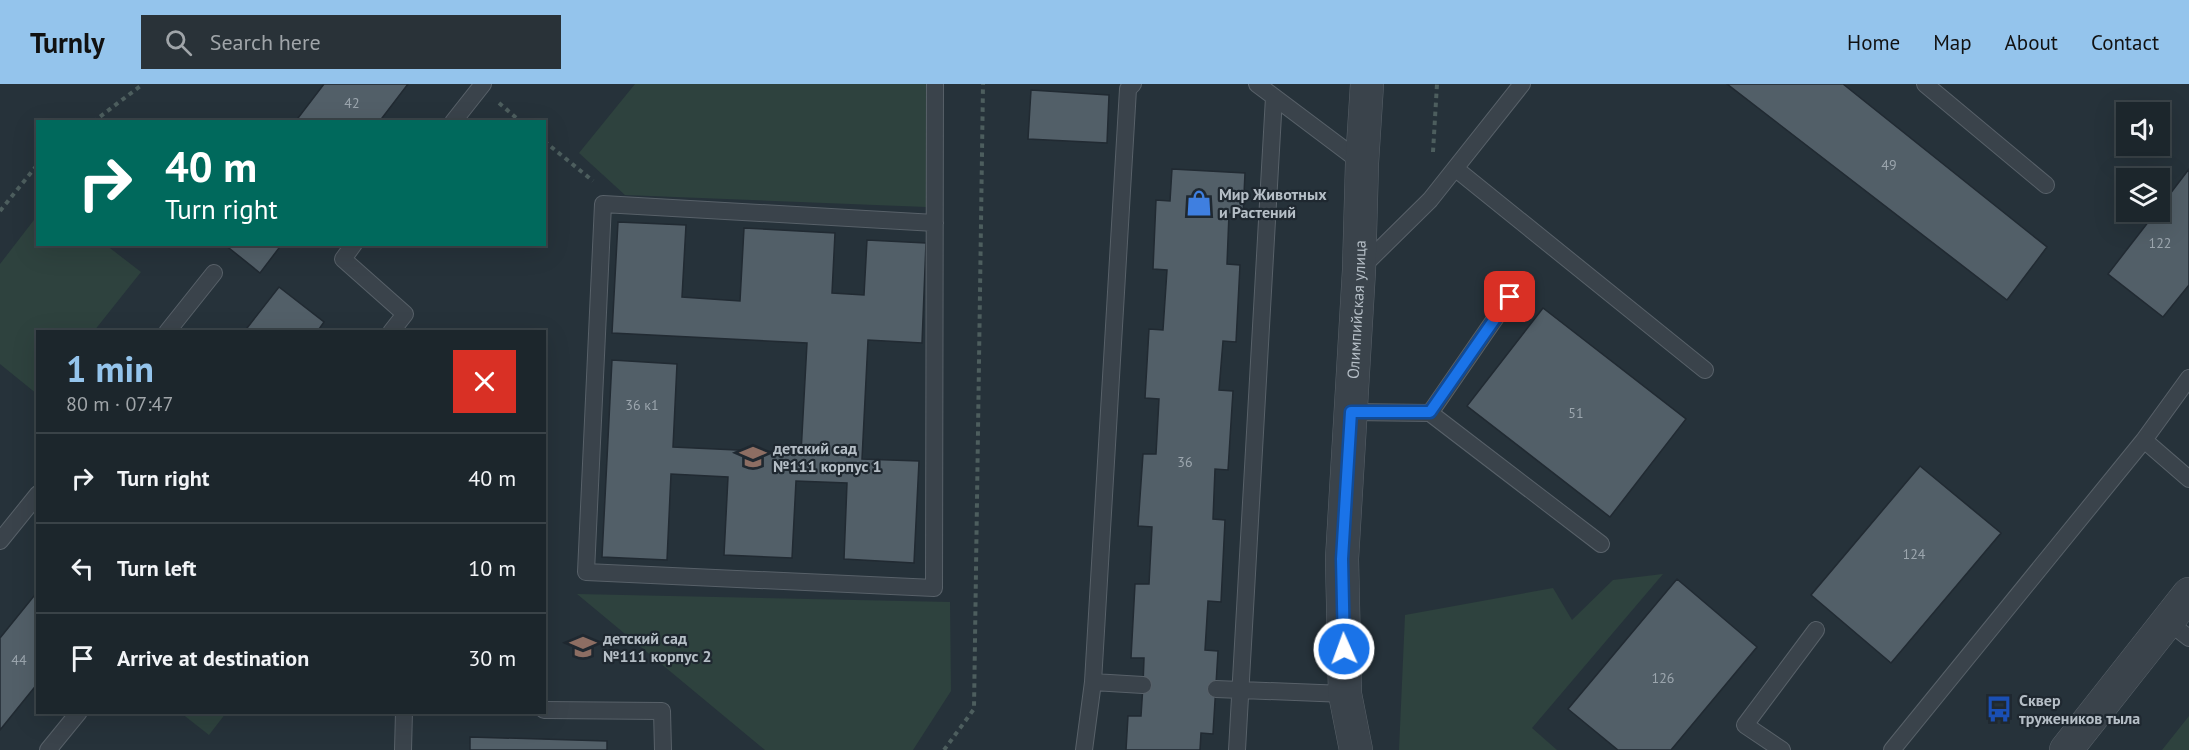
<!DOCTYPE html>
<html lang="en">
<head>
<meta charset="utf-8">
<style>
	:root { --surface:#1c262c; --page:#293238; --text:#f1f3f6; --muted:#a0a5a9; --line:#3a4348; --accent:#94c4ec }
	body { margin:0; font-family:"PT Sans",sans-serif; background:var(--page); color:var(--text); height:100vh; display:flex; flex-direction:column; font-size:22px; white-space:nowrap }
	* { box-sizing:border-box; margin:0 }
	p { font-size:20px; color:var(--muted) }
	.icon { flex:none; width:33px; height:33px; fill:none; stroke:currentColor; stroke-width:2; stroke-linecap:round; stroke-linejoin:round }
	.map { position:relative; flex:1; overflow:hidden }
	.drawer { position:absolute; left:36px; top:246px; width:510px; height:384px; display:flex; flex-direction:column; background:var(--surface); border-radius:0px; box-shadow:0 6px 24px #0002,0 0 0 2px var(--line) }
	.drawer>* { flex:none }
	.guide { position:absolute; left:36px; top:36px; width:510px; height:126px; border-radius:0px; box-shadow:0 6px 24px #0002,0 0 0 2px var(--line); background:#00695c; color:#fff; overflow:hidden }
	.fabs { position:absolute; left:2116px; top:18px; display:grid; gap:12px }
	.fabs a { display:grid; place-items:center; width:54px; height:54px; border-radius:0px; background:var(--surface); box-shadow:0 6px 24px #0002,0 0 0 2px var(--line); font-size:30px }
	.pin { position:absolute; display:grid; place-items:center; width:51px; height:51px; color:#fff; margin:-26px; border-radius:12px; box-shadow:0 3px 9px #0006 }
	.me { position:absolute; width:66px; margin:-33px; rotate:358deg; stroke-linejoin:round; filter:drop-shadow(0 0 4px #0008) }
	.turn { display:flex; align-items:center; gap:21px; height:126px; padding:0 30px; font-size:27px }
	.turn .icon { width:78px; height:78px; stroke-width:2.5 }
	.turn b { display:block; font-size:42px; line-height:51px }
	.round { display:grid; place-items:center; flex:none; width:63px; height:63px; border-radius:0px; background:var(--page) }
	.summary { display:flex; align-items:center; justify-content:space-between; height:102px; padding:0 30px }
	h1 { font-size:36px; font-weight:700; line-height:45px; color:var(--accent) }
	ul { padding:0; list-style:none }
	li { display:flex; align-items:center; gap:18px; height:90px; padding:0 30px; border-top:2px solid var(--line) }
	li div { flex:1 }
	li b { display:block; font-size:22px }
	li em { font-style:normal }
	header { display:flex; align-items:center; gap:36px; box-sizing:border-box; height:84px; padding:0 30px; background:var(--accent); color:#111 }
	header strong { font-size:28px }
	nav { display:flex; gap:33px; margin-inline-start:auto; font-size:21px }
	.search { width:420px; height:54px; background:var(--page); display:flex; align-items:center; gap:15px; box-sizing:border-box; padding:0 21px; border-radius:0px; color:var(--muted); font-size:22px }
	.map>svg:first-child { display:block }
	.green { fill:#2e423e }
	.building { fill:#525f68; stroke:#212a32; stroke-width:1.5 }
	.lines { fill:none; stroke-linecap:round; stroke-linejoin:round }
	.service-casing { stroke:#586169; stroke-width:18 }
	.tertiary-casing { stroke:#586169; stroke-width:34 }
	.path { stroke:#4d5e5e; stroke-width:4; stroke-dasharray:4.5 4.5; stroke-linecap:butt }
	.service { stroke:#3a434b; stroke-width:16 }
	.tertiary { stroke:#3a434b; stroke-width:33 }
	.route-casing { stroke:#114b97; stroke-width:15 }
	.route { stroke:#1a73e8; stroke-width:10 }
	.labels { text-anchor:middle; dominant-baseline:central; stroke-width:4.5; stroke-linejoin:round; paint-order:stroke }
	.number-label { font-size:14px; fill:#9ca6ae }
	.poi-label { font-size:16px; font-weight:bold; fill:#b5bec6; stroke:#1f2830; text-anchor:start }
	.street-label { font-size:16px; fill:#b5bec6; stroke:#1f2830 }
</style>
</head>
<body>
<header>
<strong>Turnly</strong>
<div class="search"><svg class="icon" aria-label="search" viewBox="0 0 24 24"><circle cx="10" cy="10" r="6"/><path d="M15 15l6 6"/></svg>Search here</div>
<nav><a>Home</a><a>Map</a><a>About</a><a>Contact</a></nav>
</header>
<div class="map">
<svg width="2189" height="666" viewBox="0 0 2189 666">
	<rect width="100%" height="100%" fill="#26323a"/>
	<path class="green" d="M635,0H926V123L625,111L579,69Z
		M37,132L38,160L106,161L141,188L94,247L38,248L37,310L0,280V180Z
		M1663,490L1532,644L1557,666H1399L1405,531L1553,504L1572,536L1613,496Z
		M577,510L950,518L951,607L913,666H765Z
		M181,629H226L209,651Z
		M2189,632V666H2162Z"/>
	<path class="building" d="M324,0H408L379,38H295Z
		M1727,0H1843L2047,163L2007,216Z
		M1031,6L1109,11L1107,59L1028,55Z
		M1172,85L1245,89L1243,131L1229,130L1227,180L1240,181L1236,258L1223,257L1219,306L1233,307L1228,386L1215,385L1213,435L1225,436L1221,518L1208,517L1205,566L1218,567L1213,650L1201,649L1200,666H1126L1128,632H1141L1143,601L1144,574H1131L1135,500H1149L1152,443L1138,442L1143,370H1156L1159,315L1145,314L1149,245L1163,246L1167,186L1153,185L1156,116L1170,117Z
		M2189,85V201L2163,233L2108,190L2156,128H2160V123Z
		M618,138L686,141L682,213L740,217L744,144L835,149L832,209L864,211L867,156L926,159L922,259L868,256L862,375L919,377L914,479L844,475L847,399L796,397L792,474L724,471L728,393L671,390L667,476L602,473L612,276L677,280L673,363L801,369L807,259L612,249Z
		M224,160H282L260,189Z
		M279,203L324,238L317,248H244Z
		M1543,224L1686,335L1610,433L1467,322Z
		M1920,382L2001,449L1891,579L1811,511Z
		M1677,495L1757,563L1671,666H1618L1568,625Z
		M38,507V599L0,646V554Z
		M470,653L607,657V666H470Z"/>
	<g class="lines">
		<g class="service-casing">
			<path id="service" d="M1257,0L1362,79
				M1925,0L2046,101
				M453,38L483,0
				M1456,85L1705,286
				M935,139L603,120L586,488L934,504L935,0
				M354,160L343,175L405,230L391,248
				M1360,185L1430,116L1522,0
				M167,248L214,189
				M2189,294L2144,356L2189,395
				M1351,328L1430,329L1601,460
				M1430,329L1510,213
				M0,457L38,410
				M2167,537L2189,554
				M1093,598L1143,601
				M1216,605L1345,610
				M544,626L662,627L663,666
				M48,666L79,628
				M403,666L404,628
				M1084,666L1093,598L1128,5L1133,0
				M1237,666L1274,13
				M1782,666L1745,641L1816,546
				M1892,666L2144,356"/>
		</g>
		<g class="tertiary-casing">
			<g id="tertiary">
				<path id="s1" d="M1356,666L1345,610L1342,475L1359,186L1362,79L1367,0"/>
				<path d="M2066,666L2189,510"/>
			</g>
		</g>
		<path class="path" d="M499,19L521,38
			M93,38L143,0
			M544,57L593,97
			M1433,68L1437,0
			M0,127L38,80
			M944,666L974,625L983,0"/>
		<use href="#service" class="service"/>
		<use href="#tertiary" class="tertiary"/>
	</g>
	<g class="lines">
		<g class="route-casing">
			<path id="route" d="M1344,565L1342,475L1351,328H1430L1510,213"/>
		</g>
		<use href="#route" class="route"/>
	</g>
	<defs>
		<g id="shop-bare" transform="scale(2.07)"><path d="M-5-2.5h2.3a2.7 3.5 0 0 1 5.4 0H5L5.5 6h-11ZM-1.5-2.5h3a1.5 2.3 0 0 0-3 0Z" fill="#3f7fe0" stroke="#1f2830" stroke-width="2.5" paint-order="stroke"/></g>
		<g id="school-bare" transform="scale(2.07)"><path d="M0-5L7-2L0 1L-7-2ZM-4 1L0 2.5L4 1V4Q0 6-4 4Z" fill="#8d6e63" stroke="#1f2830" stroke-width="2.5" paint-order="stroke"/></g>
		<g id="bus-bare" transform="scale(2.07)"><path d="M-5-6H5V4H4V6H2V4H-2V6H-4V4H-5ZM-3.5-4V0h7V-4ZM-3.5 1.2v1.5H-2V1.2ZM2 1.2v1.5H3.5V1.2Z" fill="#1a4fb4" stroke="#1f2830" stroke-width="2.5" paint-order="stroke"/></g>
	</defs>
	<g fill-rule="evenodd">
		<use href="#shop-bare" x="1199" y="119"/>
		<use href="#school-bare" x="753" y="373"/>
		<use href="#school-bare" x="583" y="563"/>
		<use href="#bus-bare" x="1999" y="625"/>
	</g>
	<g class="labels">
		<g class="number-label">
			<text x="352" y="19">42</text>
			<text x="1889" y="81">49</text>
			<text x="2160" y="159">122</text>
			<text x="642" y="321">36 к1</text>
			<text x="1576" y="329">51</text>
			<text x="1185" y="378">36</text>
			<text x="1914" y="470">124</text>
			<text x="19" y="576">44</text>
			<text x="1663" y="594">126</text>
		</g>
		<g class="poi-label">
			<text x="1219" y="110">Мир Животных<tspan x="1219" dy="18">и Растений</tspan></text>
			<text x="773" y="364">детский сад<tspan x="773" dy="18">№111 корпус 1</tspan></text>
			<text x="603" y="554">детский сад<tspan x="603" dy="18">№111 корпус 2</tspan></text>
			<text x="2019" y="616">Сквер<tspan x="2019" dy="18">тружеников тыла</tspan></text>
		</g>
		<g class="street-label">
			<text stroke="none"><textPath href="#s1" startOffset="442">Олимпийская улица</textPath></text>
		</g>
	</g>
</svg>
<div class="fabs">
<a><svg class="icon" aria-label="sound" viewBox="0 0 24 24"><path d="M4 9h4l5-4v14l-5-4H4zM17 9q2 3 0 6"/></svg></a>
<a><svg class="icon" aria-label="layers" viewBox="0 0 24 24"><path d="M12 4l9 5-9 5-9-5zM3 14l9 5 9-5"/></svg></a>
</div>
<div class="pin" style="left:1510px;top:213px;background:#d93025"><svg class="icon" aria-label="arrive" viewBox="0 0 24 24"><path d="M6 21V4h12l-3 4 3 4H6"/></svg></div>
<svg class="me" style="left:1344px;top:565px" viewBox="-20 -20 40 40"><circle r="17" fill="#1a73e8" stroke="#fff" stroke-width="3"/><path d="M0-11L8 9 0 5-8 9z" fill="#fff"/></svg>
<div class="guide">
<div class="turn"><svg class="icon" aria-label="right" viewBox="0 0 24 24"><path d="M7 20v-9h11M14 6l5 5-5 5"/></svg><div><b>40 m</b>Turn right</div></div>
</div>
<section class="drawer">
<div class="summary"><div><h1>1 min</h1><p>80 m · 07:47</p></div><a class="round" style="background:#d93025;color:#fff"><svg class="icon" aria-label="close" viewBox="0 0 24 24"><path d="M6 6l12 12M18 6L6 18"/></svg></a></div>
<ul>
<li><svg class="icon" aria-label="right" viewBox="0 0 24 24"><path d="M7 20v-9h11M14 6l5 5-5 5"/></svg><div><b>Turn right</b></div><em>40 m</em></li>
<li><svg class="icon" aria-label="left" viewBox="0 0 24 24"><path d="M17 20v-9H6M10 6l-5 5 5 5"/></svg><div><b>Turn left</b></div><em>10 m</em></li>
<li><svg class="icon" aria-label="arrive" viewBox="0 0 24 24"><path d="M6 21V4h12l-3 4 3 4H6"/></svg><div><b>Arrive at destination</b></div><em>30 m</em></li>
</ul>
</section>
</div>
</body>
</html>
